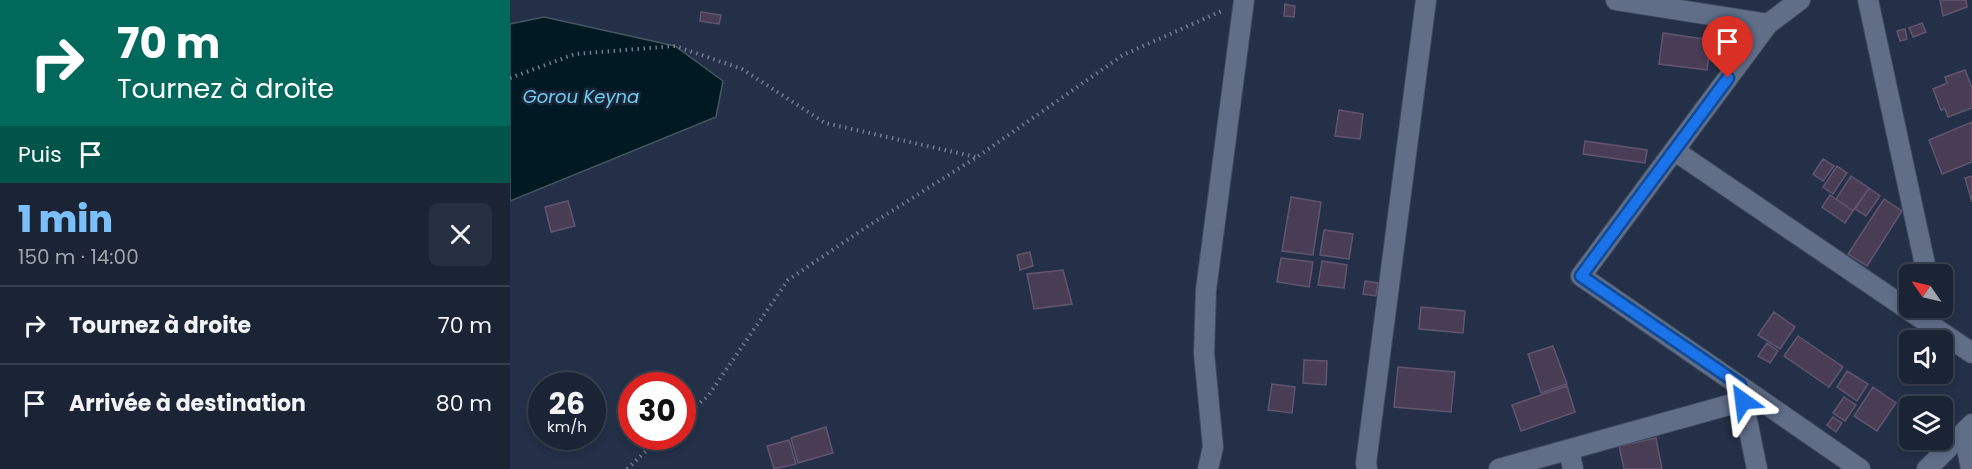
<!DOCTYPE html>
<html lang="fr">
<head>
<meta charset="utf-8">
<style>
	:root { --surface:#1a2435; --page:#273041; --text:#f1f3f6; --muted:#9fa4ad; --line:#384150; --accent:#7abff8 }
	body { margin:0; font-family:Poppins,sans-serif; background:var(--page); color:var(--text); height:100vh; display:flex; flex-direction:column; font-size:22px; white-space:nowrap }
	* { box-sizing:border-box; margin:0 }
	p { font-size:20px; color:var(--muted) }
	.icon { flex:none; width:33px; height:33px; fill:none; stroke:currentColor; stroke-width:2; stroke-linecap:round; stroke-linejoin:round }
	.map { position:relative; flex:1; overflow:hidden }
	.sheet { display:flex; flex-direction:column; background:var(--surface); width:510px }
	.sheet>* { flex:none }
	.banner { background:#00695c; color:#fff; overflow:hidden }
	.needle { width:39px; rotate:304deg }
	.fabs { position:absolute; left:1389px; top:264px; display:grid; gap:12px }
	.fabs a { display:grid; place-items:center; width:54px; height:54px; border-radius:9px; background:var(--surface); box-shadow:0 3px 9px #0003,0 0 0 2px var(--line); font-size:30px }
	.speed { position:absolute; left:18px; top:372px; display:flex; gap:12px; font-size:30px; font-weight:700; text-align:center }
	.speed>* { display:grid; place-content:center; width:78px; height:78px; border-radius:50%; background:var(--surface); box-shadow:0 3px 9px #0003,0 0 0 2px var(--line); line-height:1 }
	.speed small { font-size:15px; font-weight:400 }
	.speed .limit { border:9px solid #d22; background:#fff; color:#111 }
	.pin { position:absolute; display:grid; place-items:center; width:51px; height:51px; color:#fff; margin:-62px -26px; border-radius:50% 50% 50% 0; rotate:-45deg; box-shadow:0 0 6px #0007 }
	.pin .icon { rotate:45deg }
	.me { position:absolute; width:66px; margin:-33px; rotate:329deg; stroke-linejoin:round; filter:drop-shadow(0 0 4px #0008) }
	.turn { display:flex; align-items:center; gap:21px; height:126px; padding:0 18px; font-size:27px }
	.turn .icon { width:78px; height:78px; stroke-width:2.5 }
	.turn b { display:block; font-size:42px; line-height:51px }
	.then { display:flex; align-items:center; height:57px; padding:0 18px; background:#0003; gap:12px; font-size:22px }
	.round { display:grid; place-items:center; flex:none; width:63px; height:63px; border-radius:9px; background:var(--page) }
	.summary { display:flex; align-items:center; justify-content:space-between; height:102px; padding:0 18px }
	h1 { font-size:36px; font-weight:800; line-height:45px; color:var(--accent) }
	ul { padding:0; list-style:none }
	li { display:flex; align-items:center; gap:18px; height:78px; padding:0 18px; border-top:2px solid var(--line) }
	li div { flex:1 }
	li b { display:block; font-size:22px }
	li em { font-style:normal }
	main { display:flex; flex:1; min-height:0 }
	.map>svg:first-child { display:block }
	.water { fill:#001923; stroke:#445863; stroke-width:1.5 }
	.building { fill:#493d56; stroke:#61546f; stroke-width:1.5 }
	.lines { fill:none; stroke-linecap:round; stroke-linejoin:round }
	.minor-casing { stroke:#3f4a5d; stroke-width:22 }
	.path { stroke:#707b8f; stroke-width:4; stroke-dasharray:1.5 4.5; stroke-linecap:butt }
	.minor { stroke:#606e88; stroke-width:20 }
	.route-casing { stroke:#114b97; stroke-width:15 }
	.route { stroke:#1a73e8; stroke-width:10 }
	.labels { text-anchor:middle; dominant-baseline:central; stroke-width:5; stroke-linejoin:round; paint-order:stroke }
	.water-label { font-size:18px; font-style:italic; fill:#6fccec; stroke:#1a263c }
</style>
</head>
<body>
<main>
<section class="sheet">
<div class="banner">
<div class="turn"><svg class="icon" aria-label="right" viewBox="0 0 24 24"><path d="M7 20v-9h11M14 6l5 5-5 5"/></svg><div><b>70 m</b>Tournez à droite</div></div>
<div class="then">Puis<svg class="icon" aria-label="arrive" viewBox="0 0 24 24"><path d="M6 21V4h12l-3 4 3 4H6"/></svg></div>
</div>
<div class="summary"><div><h1>1 min</h1><p>150 m · 14:00</p></div><a class="round"><svg class="icon" aria-label="close" viewBox="0 0 24 24"><path d="M6 6l12 12M18 6L6 18"/></svg></a></div>
<ul>
<li><svg class="icon" aria-label="right" viewBox="0 0 24 24"><path d="M7 20v-9h11M14 6l5 5-5 5"/></svg><div><b>Tournez à droite</b></div><em>70 m</em></li>
<li><svg class="icon" aria-label="arrive" viewBox="0 0 24 24"><path d="M6 21V4h12l-3 4 3 4H6"/></svg><div><b>Arrivée à destination</b></div><em>80 m</em></li>
</ul>
</section>
<div class="map">
<svg width="1462" height="469" viewBox="0 0 1462 469">
	<rect width="100%" height="100%" fill="#233047"/>
	<path class="water" d="M34,17L165,46L213,81L206,117L0,201V24Z"/>
	<path class="building" d="M1430,0H1456L1457,7L1433,16Z
		M775,4L785,6L784,17L774,16Z
		M191,12L211,15L209,24L190,21Z
		M1412,23L1416,32L1403,37L1399,28Z
		M1395,29L1397,39L1390,41L1387,31Z
		M1153,33L1201,40L1197,70L1149,64Z
		M1455,70L1462,88V108L1438,117L1435,109L1431,110L1423,89L1437,83L1435,77Z
		M829,110L853,114L850,139L825,136Z
		M1462,122V162L1432,174L1419,140Z
		M1075,141L1137,150L1135,163L1073,154Z
		M1313,159L1324,166L1313,181L1303,174Z
		M1327,166L1337,173L1323,194L1313,187Z
		M1341,176L1359,188L1343,211L1326,199Z
		M1462,176V202L1455,178Z
		M1359,188L1370,196L1356,216L1345,209Z
		M1320,195L1343,211L1335,223L1312,207Z
		M781,197L811,202L803,255L772,251Z
		M1374,199L1392,211L1357,266L1338,254Z
		M58,201L65,226L41,232L35,207Z
		M814,230L843,234L839,259L810,255Z
		M520,252L523,266L510,270L507,255Z
		M771,258L803,262L799,287L767,282Z
		M812,261L837,265L834,288L808,285Z
		M553,270L562,304L524,309L517,274Z
		M855,281L868,283L866,296L853,294Z
		M911,307L955,311L953,333L909,329Z
		M1264,312L1285,327L1270,349L1248,335Z
		M1288,336L1333,367L1319,387L1274,356Z
		M1257,343L1268,351L1260,363L1248,356Z
		M1043,346L1057,384L1031,393L1018,354Z
		M794,360L817,361L816,385L793,383Z
		M888,367L945,372L941,412L884,407Z
		M1337,371L1358,384L1347,401L1327,387Z
		M762,384L785,387L782,413L758,410Z
		M1057,386L1065,412L1011,431L1002,405Z
		M1363,387L1386,403L1367,431L1344,416Z
		M1334,397L1346,405L1335,421L1323,413Z
		M1323,417L1332,423L1326,432L1317,425Z
		M316,427L323,453L288,463L281,438Z
		M1146,438L1152,469H1114L1109,446Z
		M279,440L286,464L264,469L257,446Z"/>
	<g class="lines">
		<g class="minor-casing">
			<path id="minor" d="M1106,0L1258,24
				M1290,0L1258,24L1071,276L1350,469
				M1358,0L1417,274
				M1165,151L1462,353
				M1231,390L1247,469
				M1454,432L1461,469
				M1059,450L1063,469
				M698,469L703,447L694,353L696,290L734,0
				M857,469L856,463L916,0
				M989,469L1233,401
				M1417,469L1462,424"/>
		</g>
		<path class="path" d="M0,78L65,54L165,46L232,69L315,123L466,157
			M172,418L198,396L278,280L355,228L467,157L613,55L714,10
			M117,469L152,436"/>
		<use href="#minor" class="minor"/>
	</g>
	<g class="lines">
		<g class="route-casing">
			<path id="route" d="M1218,78L1071,276L1230,385L1233,401"/>
		</g>
		<use href="#route" class="route"/>
	</g>
	<g class="labels">
		<g class="water-label">
			<text x="71" y="96">Gorou Keyna</text>
		</g>
	</g>
</svg>
<div class="fabs">
<a><svg class="needle" viewBox="-14 -14 28 28"><path d="M0-13l5 13h-10z" fill="#e53935"/><path d="M0 13l5-13h-10z" fill="#9fa4ad"/></svg></a>
<a><svg class="icon" aria-label="sound" viewBox="0 0 24 24"><path d="M4 9h4l5-4v14l-5-4H4zM17 9q2 3 0 6"/></svg></a>
<a><svg class="icon" aria-label="layers" viewBox="0 0 24 24"><path d="M12 4l9 5-9 5-9-5zM3 14l9 5 9-5"/></svg></a>
</div>
<div class="speed"><div>26<small>km/h</small></div><div class="limit">30</div></div>
<div class="pin" style="left:1218px;top:78px;background:#d93025"><svg class="icon" aria-label="arrive" viewBox="0 0 24 24"><path d="M6 21V4h12l-3 4 3 4H6"/></svg></div>
<svg class="me" style="left:1233px;top:401px" viewBox="-20 -20 40 40"><path d="M0-17L14 15 0 8-14 15z" fill="#1a73e8" stroke="#fff" stroke-width="4"/></svg>
</div>
</main>
</body>
</html>
